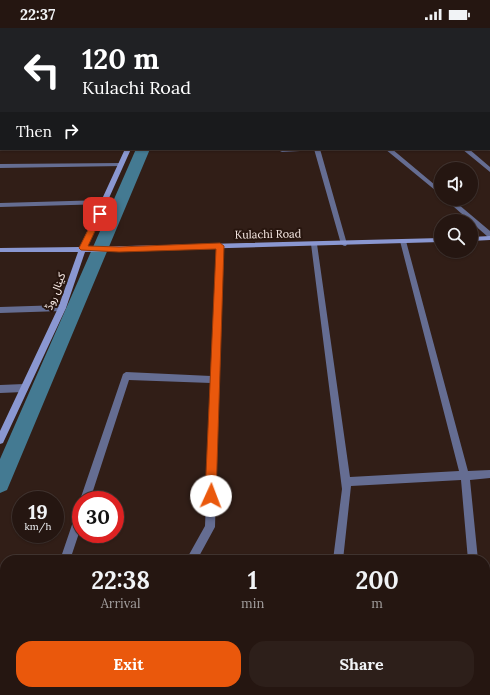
<!DOCTYPE html>
<html lang="en">
<head>
<meta charset="utf-8">
<style>
	:root { --surface:#251611; --page:#2d1f1a; --text:#f1f3f6; --muted:#a39f9f; --line:#423531; --accent:#ea580c }
	body { margin:0; font-family:Lora,Vazirmatn,serif; background:var(--page); color:var(--text); height:100vh; display:flex; flex-direction:column; font-size:15px; white-space:nowrap }
	* { box-sizing:border-box; margin:0 }
	p { font-size:13px; color:var(--muted) }
	.icon { flex:none; width:22px; height:22px; fill:none; stroke:currentColor; stroke-width:2; stroke-linecap:round; stroke-linejoin:round }
	.map { position:relative; flex:1; overflow:hidden }
	.sheet { position:absolute; left:0px; top:527px; width:490px; height:140px; display:flex; flex-direction:column; background:var(--surface); border-radius:16px 16px 0 0; box-shadow:0 1px 3px #0004,0 0 0 1px var(--line) }
	.sheet>* { flex:none }
	.banner { position:absolute; left:0px; top:0px; width:490px; height:122px; box-shadow:0 1px 3px #0004,0 0 0 1px var(--line); background:#202124; color:#fff; overflow:hidden }
	.fabs { position:absolute; left:434px; top:134px; display:grid; gap:8px }
	.fabs a { display:grid; place-items:center; width:44px; height:44px; border-radius:50%; background:var(--surface); box-shadow:0 1px 3px #0004,0 0 0 1px var(--line); font-size:20px }
	.speed { position:absolute; left:12px; top:463px; display:flex; gap:8px; font-size:20px; font-weight:700; text-align:center }
	.speed>* { display:grid; place-content:center; width:52px; height:52px; border-radius:50%; background:var(--surface); box-shadow:0 1px 3px #0004,0 0 0 1px var(--line); line-height:1 }
	.speed small { font-size:10px; font-weight:400 }
	.speed .limit { border:6px solid #d22; background:#fff; color:#111 }
	.pin { position:absolute; display:grid; place-items:center; width:34px; height:34px; color:#fff; margin:-17px; border-radius:8px; box-shadow:0 2px 6px #0006 }
	.me { position:absolute; width:44px; margin:-22px; rotate:2deg; stroke-linejoin:round; filter:drop-shadow(0 0 3px #0008) }
	.turn { display:flex; align-items:center; gap:14px; height:84px; padding:0 16px; font-size:18px }
	.turn .icon { width:52px; height:52px; stroke-width:2.5 }
	.turn b { display:block; font-size:28px; line-height:34px }
	.then { display:flex; align-items:center; height:38px; padding:0 16px; background:#0003; gap:8px; font-size:15px }
	.eta { display:flex; justify-content:space-evenly; align-items:center; height:68px; text-align:center }
	.eta b { font-size:24px; font-weight:800; line-height:28px }
	.action { display:flex; gap:8px; margin-top:auto; padding:8px 16px }
	.action a { flex:1; height:46px; border-radius:16px; background:var(--accent); color:#fff; font-size:16px; font-weight:800; line-height:46px; text-align:center }
	.action a+a { background:var(--page); color:var(--text) }
	.status { display:flex; justify-content:space-between; align-items:center; height:28px; padding:0 20px; background:var(--surface); direction:ltr }
	.status svg { height:11px; fill:currentColor }
	.map>svg:first-child { display:block }
	.lines { fill:none; stroke-linecap:round; stroke-linejoin:round }
	.canal { fill:#447a92; fill-rule:evenodd }
	.street { fill:#656d92; fill-rule:evenodd }
	.secondary { fill:#8a97d1; fill-rule:evenodd }
	.route { fill:#ea580c; stroke:#983908 }
	.labels { text-anchor:middle; dominant-baseline:central; stroke-width:4; stroke-linejoin:round; paint-order:stroke }
	.street-label { font-size:11px; fill:#f9ebe6; stroke:#27150e }
</style>
</head>
<body>
<div class="status"><b>22:37</b><svg viewBox="0 0 49 12"><path d="M0 12V9h3v3zM5 12V6h3v6zM10 12V3h3v9zM15 12V0h3v12zM26 1h20v11H26zM47 4h2v5h-2z"/></svg></div>
<div class="map">
<svg width="490" height="667" viewBox="0 0 490 667">
	<rect width="100%" height="100%" fill="#311e17"/>
	<g class="lines">
		<path class="canal" d="M190,0H200V1H190Z
			M136,121H150L7,462L0,465V431Z"/>
		<path class="street" d="M278,0H282V1H278Z
			M461,0H468L461,1Z
			M473,0H479V1H473Z
			M489,7H490V9H489Z
			M0,47H1V51H0Z
			M490,59V63L489,64V60Z
			M489,76L490,77V81L489,80Z
			M0,85H1V89H0Z
			M489,100H490V104H489Z
			M280,121H303L300,123L282,124L280,123Z
			M314,121H320L347,216L346,218H344L341,216Z
			M385,121H392L441,162V167Z
			M462,121H469L490,139V144Z
			M120,135L122,136V138L0,140V136Z
			M445,171H452L490,203V209H488Z
			M105,172L108,174L107,176L0,179V175Z
			M401,211H403L406,213L468,443L490,442V450L470,452L478,532H468L461,452L351,458L343,532H333L342,461L311,216L312,214H314L317,216L350,449L459,443L400,213Z
			M218,216H222L223,218L215,499L197,532H186L205,498L211,355L129,352L90,472H81V474L80,472L123,346L126,344L211,348Z
			M62,277L66,280L62,283L0,285V279Z
			M24,356L27,357L28,360L27,363L24,364L0,365V357Z
			M81,480V499L70,532H60L76,485L78,482Z
			M485,630L489,632L490,635V667H483V662H485Z
			M16,662H28L27,667H15Z
			M164,662H176L175,667H163Z
			M327,662H339L338,667H326Z"/>
		<path class="secondary" d="M183,0H187V1H183Z
			M125,121H131L87,219L441,210V214L85,224L66,280L3,415L0,416V403L58,280L78,224H0V220L80,219Z
			M490,208V212L471,213V209Z"/>
	</g>
	<path class="route" d="M100,183L103,186L88,218L119,219L220,215L224,218L216,468L214,472L211,473L207,472L205,468L216,221L119,224L81,222L79,220L96,186Z"/>
	<g class="labels">
		<g class="street-label">
			<text transform="translate(268 206) rotate(-1)">Kulachi Road</text>
			<text transform="translate(55 263) rotate(-69)">کینال روڈ</text>
		</g>
	</g>
</svg>
<div class="fabs">
<a><svg class="icon" aria-label="sound" viewBox="0 0 24 24"><path d="M4 9h4l5-4v14l-5-4H4zM17 9q2 3 0 6"/></svg></a>
<a><svg class="icon" aria-label="search" viewBox="0 0 24 24"><circle cx="10" cy="10" r="6"/><path d="M15 15l6 6"/></svg></a>
</div>
<div class="speed"><div>19<small>km/h</small></div><div class="limit">30</div></div>
<div class="pin" style="left:100px;top:186px;background:#d93025"><svg class="icon" aria-label="arrive" viewBox="0 0 24 24"><path d="M6 21V4h12l-3 4 3 4H6"/></svg></div>
<svg class="me" style="left:211px;top:468px" viewBox="-20 -20 40 40"><circle r="19" fill="#fff"/><path d="M0-13L10 11 0 6-10 11z" fill="#ea580c"/></svg>
<div class="banner">
<div class="turn"><svg class="icon" aria-label="left" viewBox="0 0 24 24"><path d="M17 20v-9H6M10 6l-5 5 5 5"/></svg><div><b>120 m</b>Kulachi Road</div></div>
<div class="then">Then<svg class="icon" aria-label="right" viewBox="0 0 24 24"><path d="M7 20v-9h11M14 6l5 5-5 5"/></svg></div>
</div>
<section class="sheet">
<div class="eta">
<div><b>22:38</b><p>Arrival</p></div>
<div><b>1</b><p>min</p></div>
<div><b>200</b><p>m</p></div>
</div>
<div class="action"><a>Exit</a><a>Share</a></div>
</section>
</div>
</body>
</html>
